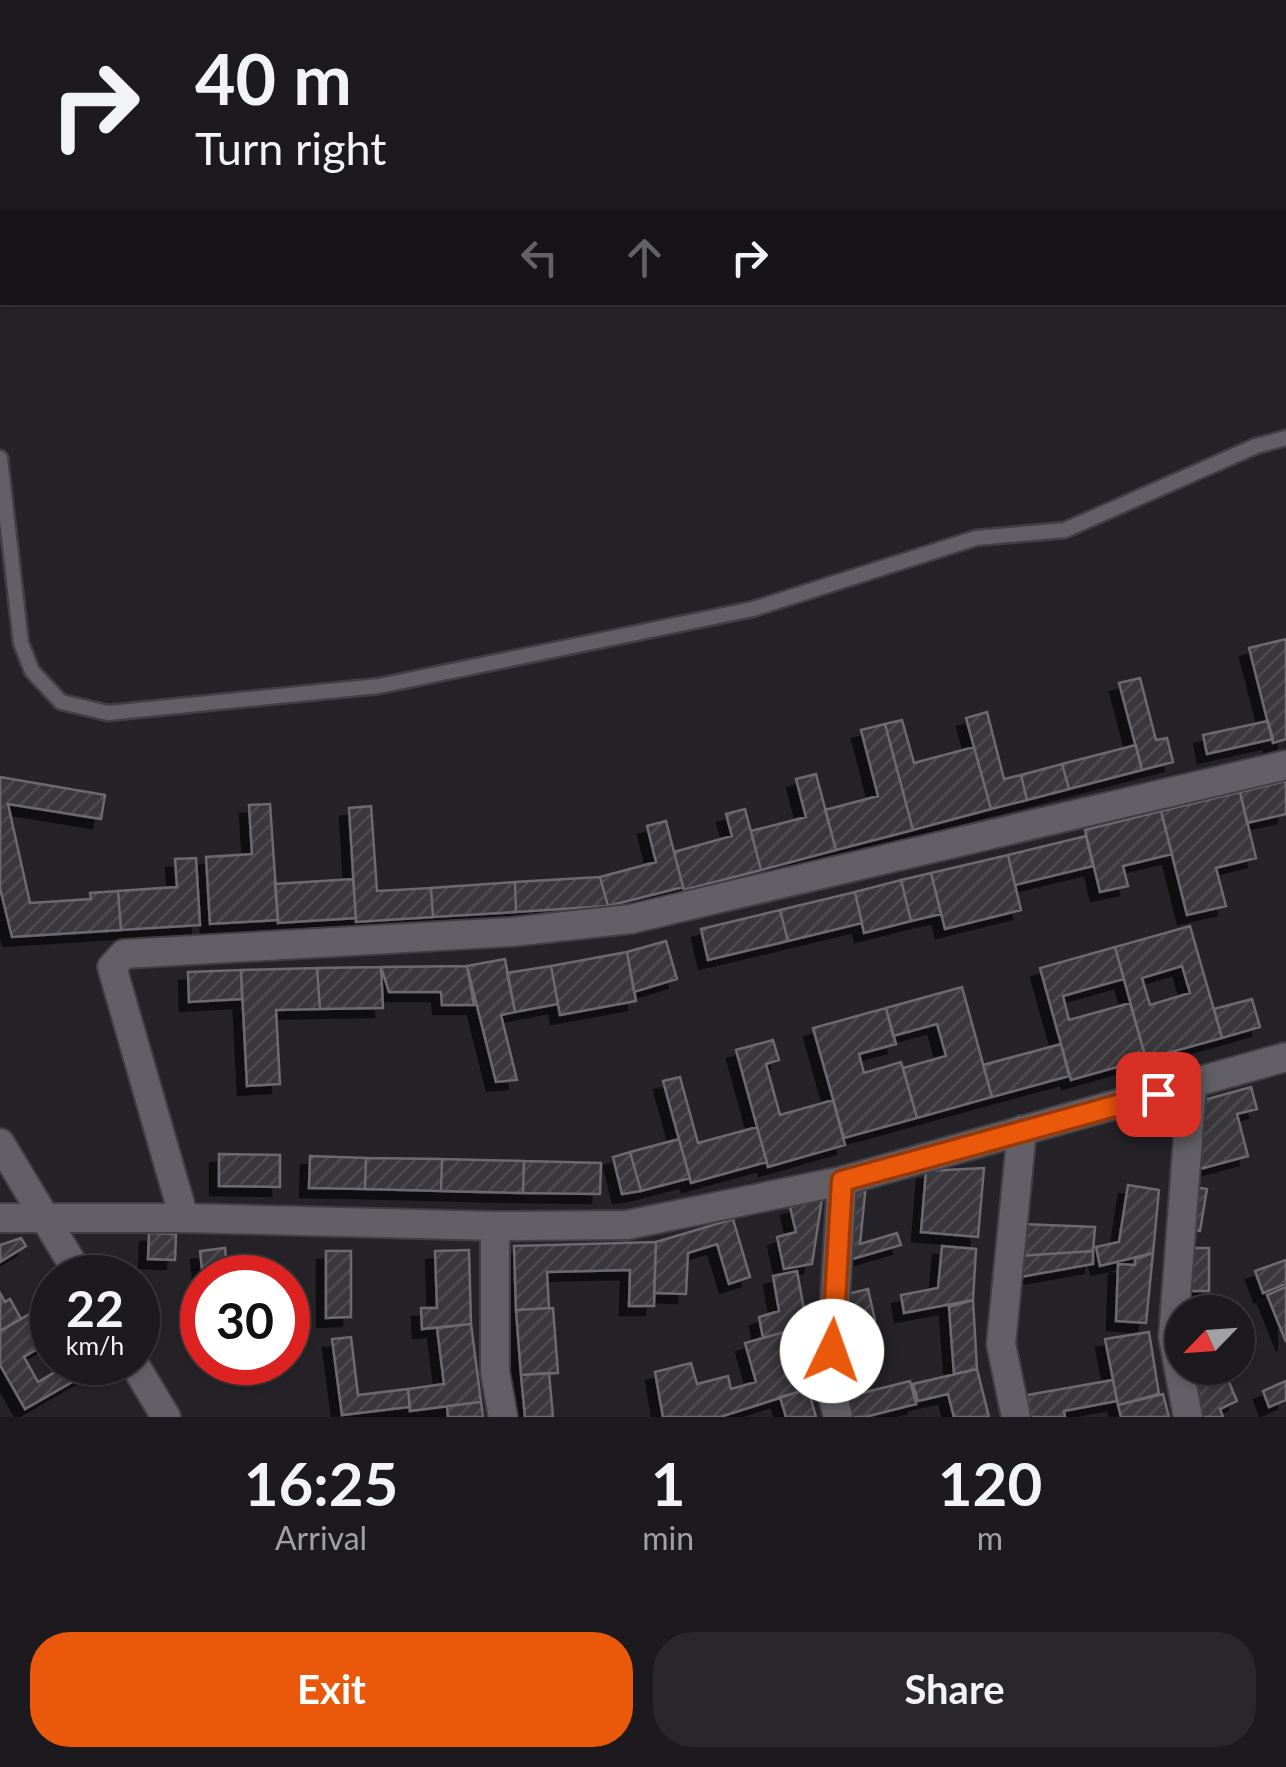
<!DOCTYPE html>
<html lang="en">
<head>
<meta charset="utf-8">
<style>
	:root { --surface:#1c1a1e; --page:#29272b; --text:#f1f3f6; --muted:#a0a1a4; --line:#3a383c; --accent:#ea580c }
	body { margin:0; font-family:Lato,sans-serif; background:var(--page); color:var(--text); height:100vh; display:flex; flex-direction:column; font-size:38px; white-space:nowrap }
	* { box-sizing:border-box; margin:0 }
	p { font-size:32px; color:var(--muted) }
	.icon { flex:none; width:55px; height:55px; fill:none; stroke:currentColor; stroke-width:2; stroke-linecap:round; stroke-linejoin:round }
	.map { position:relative; height:1417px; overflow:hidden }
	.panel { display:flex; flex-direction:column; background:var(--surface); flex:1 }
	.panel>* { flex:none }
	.banner { position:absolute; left:0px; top:0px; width:1288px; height:305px; box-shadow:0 2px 8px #0004,0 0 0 2px var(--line); background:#1c1a1e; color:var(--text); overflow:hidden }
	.needle { width:65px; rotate:245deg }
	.buttons { position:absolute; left:1165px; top:1295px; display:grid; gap:20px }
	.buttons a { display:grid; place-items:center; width:90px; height:90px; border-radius:50%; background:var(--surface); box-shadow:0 2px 8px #0004,0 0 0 2px var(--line); font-size:50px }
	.speed { position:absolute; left:30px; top:1255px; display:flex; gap:20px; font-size:50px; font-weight:700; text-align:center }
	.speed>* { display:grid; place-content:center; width:130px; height:130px; border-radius:50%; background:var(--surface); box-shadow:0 2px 8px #0004,0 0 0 2px var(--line); line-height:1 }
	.speed small { font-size:25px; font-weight:400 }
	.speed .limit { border:15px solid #d22; background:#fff; color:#111 }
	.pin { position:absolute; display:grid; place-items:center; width:85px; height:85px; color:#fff; margin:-42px; border-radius:20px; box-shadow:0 5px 15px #0006 }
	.me { position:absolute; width:110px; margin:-55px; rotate:3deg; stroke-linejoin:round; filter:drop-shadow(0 0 8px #0008) }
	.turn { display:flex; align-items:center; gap:35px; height:210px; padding:0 30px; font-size:45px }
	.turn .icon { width:130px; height:130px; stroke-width:2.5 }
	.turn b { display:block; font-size:70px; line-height:85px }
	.lanes { display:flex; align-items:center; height:95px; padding:0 30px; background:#0003; justify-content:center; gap:50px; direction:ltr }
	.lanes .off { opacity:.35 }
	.eta { display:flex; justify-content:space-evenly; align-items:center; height:170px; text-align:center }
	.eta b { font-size:60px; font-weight:700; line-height:70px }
	.button { display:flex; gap:20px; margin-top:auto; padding:20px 30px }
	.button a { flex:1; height:115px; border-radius:40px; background:var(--accent); color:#fff; font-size:40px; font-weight:700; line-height:115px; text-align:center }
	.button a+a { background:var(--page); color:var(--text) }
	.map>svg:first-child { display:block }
	.building { fill:url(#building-hatch); stroke:#6c6a70; stroke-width:2.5; fill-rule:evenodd; filter:url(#shadow) }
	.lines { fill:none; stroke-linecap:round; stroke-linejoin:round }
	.lane-casing { stroke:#413f44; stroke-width:19 }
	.street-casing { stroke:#413f44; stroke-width:32 }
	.lane { stroke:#626066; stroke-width:14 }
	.street { stroke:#626066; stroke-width:28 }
	.route-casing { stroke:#983908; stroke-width:25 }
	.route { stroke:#ea580c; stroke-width:18 }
</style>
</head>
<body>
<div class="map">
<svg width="1286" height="1417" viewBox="0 0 1286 1417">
	<defs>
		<pattern id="building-hatch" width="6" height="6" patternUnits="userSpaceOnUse" patternTransform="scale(2.5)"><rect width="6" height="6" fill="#3a383d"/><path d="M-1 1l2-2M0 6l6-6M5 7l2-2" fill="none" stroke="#4d4c50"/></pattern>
		<filter id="shadow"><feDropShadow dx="-9" dy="9" stdDeviation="0" flood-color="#0009"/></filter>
	</defs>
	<rect width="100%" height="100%" fill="#252328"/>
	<path class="building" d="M1286,639V739L1273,743L1249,648Z
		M1140,678L1156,740L1167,738L1173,762L1142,770L1119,683Z
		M987,712L1004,779L1021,775L1027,800L991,809L966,718Z
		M902,720L914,763L974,747L991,809L913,830L885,724Z
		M1268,721L1273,739L1207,754L1203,735Z
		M885,724L913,830L836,850L825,810L878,796L861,730Z
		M1136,745L1142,770L1069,789L1062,764Z
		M1062,764L1069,789L1027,800L1021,775Z
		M816,774L836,850L761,870L751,831L806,817L796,779Z
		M0,777L105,795L101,819L8,804L30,903L91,899L90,893L118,891L121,930L12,937L0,888Z
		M1286,781V814L1247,823L1240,792Z
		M1240,792L1256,858L1216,868L1226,906L1187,915L1161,811Z
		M270,804L278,920L210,924L206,857L252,854L249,805Z
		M371,806L377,891L431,888L433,917L356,922L349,808Z
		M745,809L761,870L684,890L674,852L732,836L726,814Z
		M1161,811L1172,854L1123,866L1128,886L1100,892L1085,830Z
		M666,821L683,887L608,906L600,877L656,862L647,826Z
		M1086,836L1093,866L1015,885L1008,855Z
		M1008,855L1021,910L945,929L931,873Z
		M196,858L200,925L121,930L118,891L177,887L175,859Z
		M931,873L941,914L911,921L901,880Z
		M600,877L608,906L516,912L515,882Z
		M353,879L356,918L278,923L275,884Z
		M901,880L911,921L864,933L855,892Z
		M515,882L516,912L433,917L431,888Z
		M855,892L862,923L788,941L780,910Z
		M780,910L788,941L708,960L701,929Z
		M1190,926L1222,1038L1146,1059L1115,947ZM1182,966L1190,993L1150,1005L1142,978Z
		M666,941L677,979L634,992L627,952Z
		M1115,947L1124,979L1063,996L1069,1020L1130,1003L1146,1059L1071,1080L1040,968Z
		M627,952L636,1001L560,1015L551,966Z
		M505,959L515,1012L501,1015L517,1080L496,1082L467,966Z
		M467,966L474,1005H442L441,992H389L381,967Z
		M551,966L558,1004L515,1012L507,973Z
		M381,967L383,1008L320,1009L317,968Z
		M317,968L320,1009L276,1010L280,1084L247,1086L241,970Z
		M241,970L242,999L189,1002L188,972Z
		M962,987L992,1097L917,1118L903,1068L946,1056L937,1024L893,1036L886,1008Z
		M1252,999L1260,1027L1222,1038L1214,1009Z
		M886,1008L896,1044L859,1054L864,1073L901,1062L917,1118L844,1138L813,1028Z
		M773,1040L779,1060L766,1064L780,1115L833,1100L845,1145L768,1167L736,1050Z
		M1061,1044L1069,1076L992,1097L983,1065Z
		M680,1077L698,1143L757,1127L767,1162L691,1183L663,1081Z
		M1251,1087L1257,1109L1237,1114L1248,1156L1196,1170L1204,1100Z
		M679,1139L690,1178L641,1191L630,1152Z
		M630,1152L641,1191L622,1194L613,1157Z
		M219,1154L280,1155V1187L219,1186Z
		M310,1156L366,1158L365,1189L309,1188Z
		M366,1158L442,1159L441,1191L365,1189Z
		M442,1159L524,1161L523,1193L441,1191Z
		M524,1161L601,1163L600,1194L523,1193Z
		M984,1168L978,1237L921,1232L926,1171Z
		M866,1184L860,1244L897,1233L901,1245L842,1262L847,1187Z
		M1128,1185L1159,1190L1153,1253L1100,1266L1096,1247L1119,1242Z
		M1194,1187L1207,1189L1200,1231L1187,1228Z
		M822,1199L812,1264L784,1269L777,1237L796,1232L790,1207Z
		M733,1219L750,1277L729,1284L717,1244L688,1253L686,1294L654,1293L656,1242Z
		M1022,1224L1095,1227L1093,1251L1018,1256Z
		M149,1233L176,1234L175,1260L148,1259Z
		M21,1238L26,1246L0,1262V1245Z
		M656,1242L654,1306H629L630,1270L547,1272L549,1308L516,1310L514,1246Z
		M942,1246L976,1249L973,1300L904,1313L901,1295L938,1288Z
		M225,1248L228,1278H203L200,1251Z
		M1184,1248H1209V1291H1184Z
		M469,1250L471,1324L422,1329L421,1308H437L435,1251Z
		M326,1251H351V1317L326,1318Z
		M1093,1251V1264L1015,1278L1018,1256Z
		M1153,1253L1146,1323L1116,1321L1118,1264L1135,1265V1259Z
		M1286,1260V1284L1263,1293L1255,1271Z
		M797,1271L807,1326L763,1338L759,1317L779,1311L773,1276Z
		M1286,1287V1342L1267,1295Z
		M868,1289L875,1320L837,1328L839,1296Z
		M0,1293L5,1302L10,1299L21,1319L0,1331Z
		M973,1300L977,1369L954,1374L949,1307Z
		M52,1301V1340L24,1357L38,1382L72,1362H107L25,1409L0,1365V1331Z
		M553,1308L558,1373L521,1375L516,1310Z
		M471,1324L481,1402L410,1411L408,1389L444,1384L437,1328Z
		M791,1330L808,1389L720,1417H663L655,1372L691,1363L697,1384L728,1376L731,1389L756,1382L745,1343Z
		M1149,1332L1159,1394L1118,1405L1105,1339Z
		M351,1337L358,1395L408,1389L410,1407L342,1415L332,1339Z
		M1223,1368L1237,1401L1220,1409L1223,1417H1202L1192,1377Z
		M977,1369L989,1417H954L948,1394L918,1401L913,1384Z
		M549,1373L553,1417H525L521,1375Z
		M1113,1380L1117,1401L1064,1411L1065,1417H1031L1027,1395Z
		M910,1381L916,1404L865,1417H851L846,1397Z
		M1286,1381V1400L1269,1407L1263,1391Z
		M808,1389L816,1417H786L780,1397Z
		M1163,1394L1169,1417H1121L1118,1405Z
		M481,1402L483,1417H448L447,1406Z"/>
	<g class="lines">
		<g class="lane-casing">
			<path id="lane" d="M0,458L21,643L32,671L61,702L108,713L379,686L753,609L976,538L1065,530L1256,446L1286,438"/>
		</g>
		<g class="street-casing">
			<path id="street" d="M0,1143L81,1278
				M0,1218H184L495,1226L627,1225L842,1181L1286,1057
				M184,1218L112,967L124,954L511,932L631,919L1286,765
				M495,1226V1372L503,1417
				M133,1362L166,1417
				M838,1417L830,1385L842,1181
				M1016,1417L1001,1344L1022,1130
				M1188,1417L1173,1337L1192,1085"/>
		</g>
		<use href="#lane" class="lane"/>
		<use href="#street" class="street"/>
	</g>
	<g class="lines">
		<g class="route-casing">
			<path id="route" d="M832,1351L842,1181L1158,1094"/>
		</g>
		<use href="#route" class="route"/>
	</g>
</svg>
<div class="buttons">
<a><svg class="needle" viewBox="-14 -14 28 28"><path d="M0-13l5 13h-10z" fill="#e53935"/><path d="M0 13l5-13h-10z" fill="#a0a1a4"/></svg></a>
</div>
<div class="speed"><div>22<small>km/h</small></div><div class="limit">30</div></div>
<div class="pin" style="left:1158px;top:1094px;background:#d93025"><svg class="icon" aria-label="arrive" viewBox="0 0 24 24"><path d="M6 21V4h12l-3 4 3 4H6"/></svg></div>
<svg class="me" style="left:832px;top:1351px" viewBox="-20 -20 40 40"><circle r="19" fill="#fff"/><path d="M0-13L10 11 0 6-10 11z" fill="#ea580c"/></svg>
<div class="banner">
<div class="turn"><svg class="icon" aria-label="right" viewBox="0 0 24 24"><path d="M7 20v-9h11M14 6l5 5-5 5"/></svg><div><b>40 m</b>Turn right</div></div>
<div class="lanes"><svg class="icon off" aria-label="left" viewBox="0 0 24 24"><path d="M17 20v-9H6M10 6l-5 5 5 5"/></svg><svg class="icon off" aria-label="ahead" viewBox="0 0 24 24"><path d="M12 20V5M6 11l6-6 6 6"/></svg><svg class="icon" aria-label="right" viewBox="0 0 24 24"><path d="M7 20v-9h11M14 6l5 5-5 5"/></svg></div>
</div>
</div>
<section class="panel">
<div class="eta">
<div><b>16:25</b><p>Arrival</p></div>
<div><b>1</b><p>min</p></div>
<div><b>120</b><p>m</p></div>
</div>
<div class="button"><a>Exit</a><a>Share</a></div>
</section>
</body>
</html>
